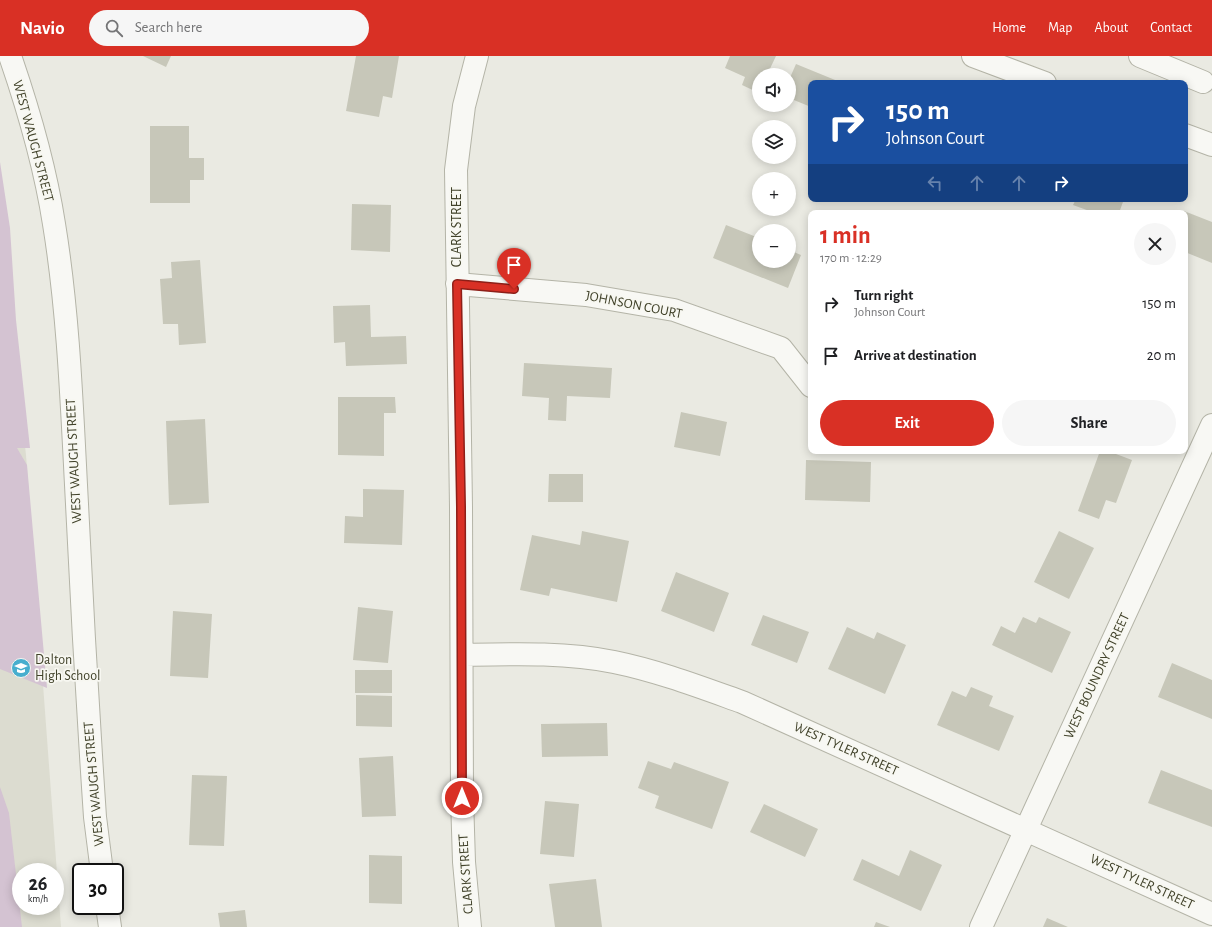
<!DOCTYPE html>
<html lang="en">
<head>
<meta charset="utf-8">
<style>
	:root { --surface:#fff; --page:#f6f6f6; --text:#202124; --muted:#757577; --accent:#d93025 }
	body { margin:0; font-family:"Alegreya Sans",sans-serif; background:var(--page); color:var(--text); height:100vh; display:flex; flex-direction:column; font-size:15px; white-space:nowrap }
	* { box-sizing:border-box; margin:0 }
	p { font-size:13px; color:var(--muted) }
	.icon { flex:none; width:22px; height:22px; fill:none; stroke:currentColor; stroke-width:2; stroke-linecap:round; stroke-linejoin:round }
	.map { position:relative; flex:1; overflow:hidden }
	.side { position:absolute; left:808px; top:154px; width:380px; height:244px; display:flex; flex-direction:column; background:var(--surface); border-radius:8px; box-shadow:0 2px 10px #0003 }
	.side>* { flex:none }
	.hud { position:absolute; left:808px; top:24px; width:380px; height:122px; border-radius:8px; box-shadow:0 2px 10px #0003; background:#1a4fa0; color:#fff; overflow:hidden }
	.fabs { position:absolute; left:752px; top:12px; display:grid; gap:8px }
	.fabs a { display:grid; place-items:center; width:44px; height:44px; border-radius:50%; background:var(--surface); box-shadow:0 2px 10px #0003; font-size:20px }
	.speed { position:absolute; left:12px; top:807px; display:flex; gap:8px; font-size:20px; font-weight:700; text-align:center }
	.speed>* { display:grid; place-content:center; width:52px; height:52px; border-radius:50%; background:var(--surface); box-shadow:0 2px 10px #0003; line-height:1 }
	.speed small { font-size:10px; font-weight:400 }
	.speed .limit { border:2px solid #111; border-radius:6px; background:#fff; color:#111 }
	.pin { position:absolute; display:grid; place-items:center; width:34px; height:34px; color:#fff; margin:-41px -17px; border-radius:50% 50% 50% 0; rotate:-45deg; box-shadow:0 0 4px #0007 }
	.pin .icon { rotate:45deg }
	.me { position:absolute; width:44px; margin:-22px; rotate:0deg; stroke-linejoin:round; filter:drop-shadow(0 0 3px #0008) }
	.turn { display:flex; align-items:center; gap:14px; height:84px; padding:0 12px; font-size:18px }
	.turn .icon { width:52px; height:52px; stroke-width:2.5 }
	.turn b { display:block; font-size:28px; line-height:34px }
	.lanes { display:flex; align-items:center; height:38px; padding:0 12px; background:#0003; justify-content:center; gap:20px; direction:ltr }
	.lanes .off { opacity:.35 }
	.round { display:grid; place-items:center; flex:none; width:42px; height:42px; border-radius:21px; background:var(--page) }
	.headline { display:flex; align-items:center; justify-content:space-between; height:68px; padding:0 12px }
	h1 { font-size:24px; font-weight:700; line-height:30px; color:var(--accent) }
	.action { display:flex; gap:8px; margin-top:auto; padding:8px 12px }
	.action a { flex:1; height:46px; border-radius:24px; background:var(--accent); color:#fff; font-size:16px; font-weight:700; line-height:46px; text-align:center }
	.action a+a { background:var(--page); color:var(--text) }
	ul { padding:0; list-style:none }
	li { display:flex; align-items:center; gap:12px; height:52px; padding:0 12px }
	li div { flex:1 }
	li b { display:block; font-size:15px }
	li em { font-style:normal }
	header { display:flex; align-items:center; gap:24px; box-sizing:border-box; height:56px; padding:0 20px; background:var(--accent); color:#fff }
	header strong { font-size:19px }
	nav { display:flex; gap:22px; margin-inline-start:auto; font-size:14px }
	.search { width:280px; height:36px; background:var(--page); display:flex; align-items:center; gap:10px; box-sizing:border-box; padding:0 14px; border-radius:22px; color:var(--muted); font-size:15px }
	.map>svg:first-child { display:block }
	.built { fill:#dcdcd0; fill-rule:evenodd }
	.green { fill:#d4c3d2 }
	.building { fill:#c7c7b9 }
	.lines { fill:none; stroke-linecap:round; stroke-linejoin:round }
	.minor-casing { stroke:#b4b4a7; stroke-width:24 }
	.minor { stroke:#f8f8f4; stroke-width:22 }
	.route-casing { stroke:#8d1f18; stroke-width:10 }
	.route { stroke:#d93025; stroke-width:7 }
	.labels { text-anchor:middle; dominant-baseline:central; stroke-width:3.5; stroke-linejoin:round; paint-order:stroke }
	.street-label { font-size:14px; fill:#41422a; stroke:#f7f7f1 }
	.poi-label { font-size:14px; fill:#41422a; stroke:#f7f7f1; text-anchor:start }
</style>
</head>
<body>
<header>
<strong>Navio</strong>
<div class="search"><svg class="icon" aria-label="search" viewBox="0 0 24 24"><circle cx="10" cy="10" r="6"/><path d="M15 15l6 6"/></svg>Search here</div>
<nav><a>Home</a><a>Map</a><a>About</a><a>Contact</a></nav>
</header>
<div class="map">
<svg width="1212" height="871" viewBox="0 0 1212 871">
	<rect width="100%" height="100%" fill="#eaeae2"/>
	<path class="built" d="M0,170L26,399L61,871H0ZM21,816H55V850H21Z"/>
	<path class="green" d="M0,106L10,172L16,264L30,392H17L27,409L47,632L0,613Z
		M0,731L9,757L22,871H0Z"/>
	<path class="building" d="M143,0H171L166,11Z
		M356,0H399L392,42L383,40L379,61L346,55Z
		M730,0H776L767,19H759V37L742,29L745,21L725,12Z
		M796,8L840,26V27H811V51L789,42V24Z
		M150,70H189V102H204V124H190V147H150Z
		M1076,143H1124L1119,157H1095L1073,149Z
		M352,148L391,149L390,196L351,194Z
		M1184,155L1212,166V207L1185,196Z
		M726,169L759,182V205H789V194L801,199L788,232L713,202Z
		M200,204L206,287L179,289L178,268H163L160,223L172,222L171,206Z
		M370,249L371,281L406,280L407,308L346,310L345,286L334,287L333,250Z
		M524,307L612,312L610,342L567,340L566,365L548,364L549,342L522,340Z
		M338,341H395L396,357H384V400L338,399Z
		M681,356L727,366L720,400L674,391Z
		M205,363L209,447L169,449L166,365Z
		M1100,395H1108L1132,404L1116,447L1106,444L1099,463L1078,455Z
		M806,404L871,406L870,446L805,444Z
		M549,418H583V446H548Z
		M363,433L404,434L402,489L344,487L345,460L363,461Z
		M582,475L629,485L617,546L551,532L549,540L520,534L532,479L580,489Z
		M1059,475L1094,492L1069,543L1034,526Z
		M676,516L729,537L714,576L661,555Z
		M358,551L393,555L388,607L353,604Z
		M173,555L212,558L208,622L170,620Z
		M763,559L809,576L797,607L751,589Z
		M1023,561L1036,567L1039,561L1071,576L1052,617L992,589L1001,570L1015,577Z
		M847,571L874,583L877,576L906,589L885,638L828,613Z
		M1172,607L1212,624V663L1158,641Z
		M355,614H392V637H355Z
		M971,631L993,640L989,650L1014,660L999,695L937,669L952,635L966,641Z
		M356,639L392,640V671L356,670Z
		M607,667L608,700L542,701L541,668Z
		M393,700L396,760L362,761L359,702Z
		M648,705L671,713L674,706L729,726L712,773L655,752L659,740L638,732Z
		M1161,714L1212,734V771L1148,747Z
		M192,719L227,720L224,790L189,789Z
		M545,745L579,748L574,801L540,798Z
		M764,748L818,773L805,801L750,776Z
		M910,794L942,809L921,855L853,824L862,803L899,820Z
		M369,799L402,800V848L369,847Z
		M596,823L602,871H555L549,828Z
		M245,854L247,871H220L218,857Z
		M1047,862L1068,871H1043Z
		M876,866L890,871H874Z"/>
	<g class="lines">
		<g class="minor-casing">
			<path id="minor" d="M10,0C29,55 45,110 54,168C69,260 72,355 77,448C82,553 88,657 95,761L102,816
				M973,0L1045,27
				M1140,0L1203,26
				M1185,79L1212,89
				M457,228L586,239L674,254L781,292L811,330
				M462,599C512,598 565,596 614,606C658,615 700,631 742,646L1212,858
				M107,850L110,871
				M470,871L464,806L462,742L461,451L456,114L464,50L477,0
				M981,871L1212,369"/>
		</g>
		<use href="#minor" class="minor"/>
	</g>
	<g class="lines">
		<g class="route-casing">
			<path id="route" d="M462,742L461,451L457,228L514,233"/>
		</g>
		<use href="#route" class="route"/>
	</g>
	<defs>
		<g id="school-disc" transform="scale(1)"><circle r="9.5" fill="#48aece" stroke="#f7f7f1"/><path d="M0-5L7-2L0 1L-7-2ZM-4 1L0 2.5L4 1V4Q0 6-4 4Z" fill="#fff"/></g>
	</defs>
	<g fill-rule="evenodd">
		<use href="#school-disc" x="21" y="612"/>
	</g>
	<g class="labels">
		<g class="street-label">
			<text transform="translate(33 85) rotate(75)">WEST WAUGH STREET</text>
			<text transform="translate(457 171) rotate(-90)">CLARK STREET</text>
			<text transform="translate(634 249) rotate(11)">JOHNSON COURT</text>
			<text transform="translate(74 405) rotate(-93)">WEST WAUGH STREET</text>
			<text transform="translate(1097 620) rotate(-65)">WEST BOUNDRY STREET</text>
			<text transform="translate(846 693) rotate(24)">WEST TYLER STREET</text>
			<text transform="translate(94 728) rotate(-95)">WEST WAUGH STREET</text>
			<text transform="translate(466 818) rotate(-94)">CLARK STREET</text>
			<text transform="translate(1142 826) rotate(25)">WEST TYLER STREET</text>
		</g>
		<g class="poi-label">
			<text x="35" y="604">Dalton<tspan x="35" dy="16">High School</tspan></text>
		</g>
	</g>
</svg>
<div class="fabs">
<a><svg class="icon" aria-label="sound" viewBox="0 0 24 24"><path d="M4 9h4l5-4v14l-5-4H4zM17 9q2 3 0 6"/></svg></a>
<a><svg class="icon" aria-label="layers" viewBox="0 0 24 24"><path d="M12 4l9 5-9 5-9-5zM3 14l9 5 9-5"/></svg></a>
<a>+</a>
<a>−</a>
</div>
<div class="speed"><div>26<small>km/h</small></div><div class="limit">30</div></div>
<div class="pin" style="left:514px;top:233px;background:#d93025"><svg class="icon" aria-label="arrive" viewBox="0 0 24 24"><path d="M6 21V4h12l-3 4 3 4H6"/></svg></div>
<svg class="me" style="left:462px;top:742px" viewBox="-20 -20 40 40"><circle r="17" fill="#d93025" stroke="#fff" stroke-width="3"/><path d="M0-11L8 9 0 5-8 9z" fill="#fff"/></svg>
<div class="hud">
<div class="turn"><svg class="icon" aria-label="right" viewBox="0 0 24 24"><path d="M7 20v-9h11M14 6l5 5-5 5"/></svg><div><b>150 m</b>Johnson Court</div></div>
<div class="lanes"><svg class="icon off" aria-label="left" viewBox="0 0 24 24"><path d="M17 20v-9H6M10 6l-5 5 5 5"/></svg><svg class="icon off" aria-label="ahead" viewBox="0 0 24 24"><path d="M12 20V5M6 11l6-6 6 6"/></svg><svg class="icon off" aria-label="ahead" viewBox="0 0 24 24"><path d="M12 20V5M6 11l6-6 6 6"/></svg><svg class="icon" aria-label="right" viewBox="0 0 24 24"><path d="M7 20v-9h11M14 6l5 5-5 5"/></svg></div>
</div>
<section class="side">
<div class="headline"><div><h1>1 min</h1><p>170 m · 12:29</p></div><a class="round"><svg class="icon" aria-label="close" viewBox="0 0 24 24"><path d="M6 6l12 12M18 6L6 18"/></svg></a></div>
<ul>
<li><svg class="icon" aria-label="right" viewBox="0 0 24 24"><path d="M7 20v-9h11M14 6l5 5-5 5"/></svg><div><b>Turn right</b><p>Johnson Court</p></div><em>150 m</em></li>
<li><svg class="icon" aria-label="arrive" viewBox="0 0 24 24"><path d="M6 21V4h12l-3 4 3 4H6"/></svg><div><b>Arrive at destination</b></div><em>20 m</em></li>
</ul>
<div class="action"><a>Exit</a><a>Share</a></div>
</section>
</div>
</body>
</html>
